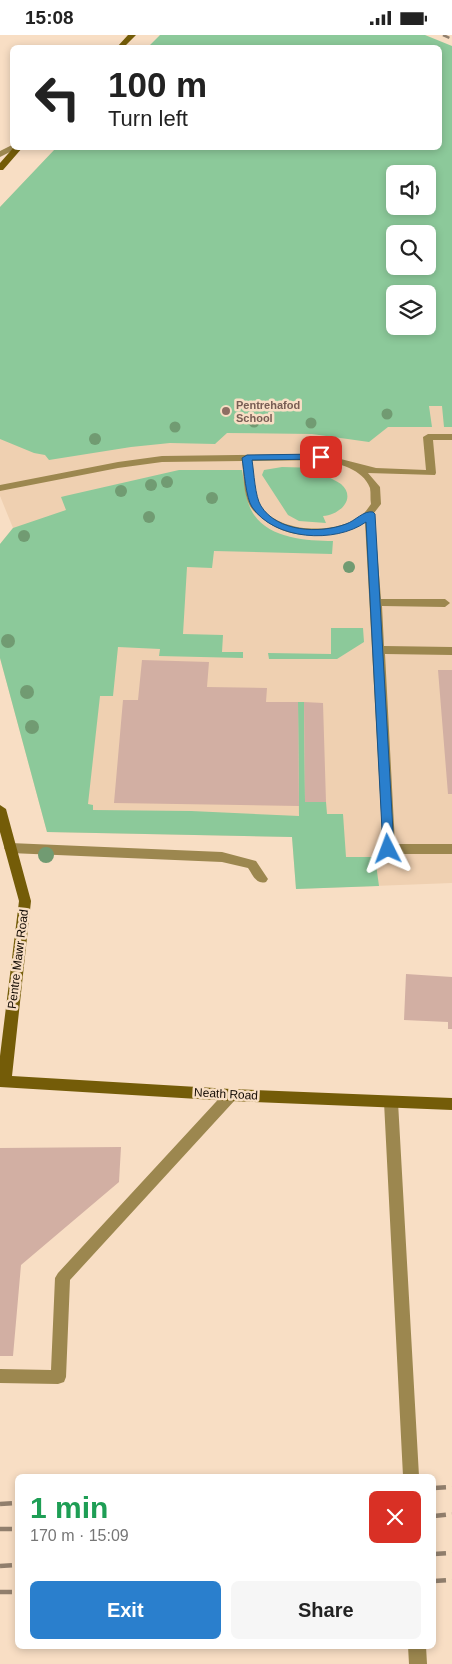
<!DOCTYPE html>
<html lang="en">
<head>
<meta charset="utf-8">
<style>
	:root { --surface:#fff; --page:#f6f6f6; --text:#222; --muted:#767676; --accent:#2a7fcd }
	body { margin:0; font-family:Arial,sans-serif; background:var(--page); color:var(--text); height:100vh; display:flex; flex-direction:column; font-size:19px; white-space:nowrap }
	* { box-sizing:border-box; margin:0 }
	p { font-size:16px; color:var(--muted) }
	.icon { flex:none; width:28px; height:28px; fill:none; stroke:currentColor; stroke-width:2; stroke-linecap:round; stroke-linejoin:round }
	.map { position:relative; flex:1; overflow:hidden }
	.drawer { position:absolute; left:15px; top:1439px; width:421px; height:175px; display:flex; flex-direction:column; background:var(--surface); border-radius:8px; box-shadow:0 2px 8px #0003 }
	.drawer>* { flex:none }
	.guide { position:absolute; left:10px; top:10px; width:432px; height:105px; border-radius:8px; box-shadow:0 2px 8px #0003; background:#fff; color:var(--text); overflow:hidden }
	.buttons { position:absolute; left:386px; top:130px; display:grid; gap:10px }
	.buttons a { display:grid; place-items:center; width:50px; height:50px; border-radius:8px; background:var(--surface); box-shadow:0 2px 8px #0003; font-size:25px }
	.pin { position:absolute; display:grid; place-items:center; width:42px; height:42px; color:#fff; margin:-21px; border-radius:10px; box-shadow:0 2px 8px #0006 }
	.me { position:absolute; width:55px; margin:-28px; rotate:357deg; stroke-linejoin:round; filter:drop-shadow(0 0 4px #0008) }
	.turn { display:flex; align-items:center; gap:18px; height:105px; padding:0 15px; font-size:22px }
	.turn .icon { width:65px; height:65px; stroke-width:2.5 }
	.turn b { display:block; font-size:35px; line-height:42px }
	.round { display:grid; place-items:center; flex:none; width:52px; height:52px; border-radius:8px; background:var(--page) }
	.head { display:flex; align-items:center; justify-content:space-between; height:85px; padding:0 15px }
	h1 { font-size:30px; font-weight:600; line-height:38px; color:#1e9e55 }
	.button { display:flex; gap:10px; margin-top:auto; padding:10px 15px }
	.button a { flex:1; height:58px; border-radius:8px; background:var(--accent); color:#fff; font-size:20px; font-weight:600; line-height:58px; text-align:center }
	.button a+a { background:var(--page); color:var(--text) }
	.status { display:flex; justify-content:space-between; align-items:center; height:35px; padding:0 25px; background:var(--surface); direction:ltr }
	.status svg { height:14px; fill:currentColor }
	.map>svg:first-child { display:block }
	.built { fill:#efd0b1; fill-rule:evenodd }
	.green { fill:#8cc99a; fill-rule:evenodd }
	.building { fill:#d2afa3 }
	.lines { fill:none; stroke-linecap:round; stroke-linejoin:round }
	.lane { fill:#9c874f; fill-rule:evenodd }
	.street { fill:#9c874f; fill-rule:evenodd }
	.secondary { fill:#745c08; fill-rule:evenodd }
	.rail-far1 { stroke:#917f6d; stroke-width:2.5; stroke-dasharray:7 4; stroke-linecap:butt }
	.rail { stroke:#917f6d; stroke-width:4.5; stroke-dasharray:12 6; stroke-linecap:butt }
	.tree { fill:#719b72 }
	.route { fill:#2a7fcd; stroke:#1b5385 }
	.education-dot { fill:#8d6e63; stroke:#f8dec4; stroke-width:2 }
	.labels { text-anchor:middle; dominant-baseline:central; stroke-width:5; stroke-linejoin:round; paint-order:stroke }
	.far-education-label { font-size:11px; font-weight:bold; fill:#785e54; stroke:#f8dec4; text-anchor:start }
	.street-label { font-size:12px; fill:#130b04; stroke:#f8dec4 }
</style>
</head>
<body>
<div class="status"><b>15:08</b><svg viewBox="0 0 49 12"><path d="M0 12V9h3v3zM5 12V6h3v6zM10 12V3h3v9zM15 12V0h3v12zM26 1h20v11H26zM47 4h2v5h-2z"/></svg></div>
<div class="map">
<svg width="452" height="1629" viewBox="0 0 452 1629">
	<rect width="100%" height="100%" fill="#f8dec4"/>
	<path class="built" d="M452,37V848L296,854L292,802L47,797L0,623V509L13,493L0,461V172L56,113L440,112ZM395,139H428V171H395ZM395,199H428V231H395ZM395,259H428V291H395Z"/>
	<path class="green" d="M160,0H425L452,11V392H444L442,371H429L432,392H388L369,407L312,399L227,398L215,409L170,408L131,412L49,425L45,420L34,418L0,404V172L56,113L440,112V12H148ZM395,139H428V171H395ZM395,199H428V231H395ZM395,259H428V291H395Z
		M282,432L320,433L332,436L327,441C331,444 337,446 341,449C357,463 340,480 323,481L326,488L299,486L288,480L262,440L264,435Z
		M179,435H242C244,446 245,459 249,470C261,503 304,506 333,506L332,519L214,516L212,533L187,532L183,599L223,600L222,617H243V623L159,621L160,614L118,612L113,661H100L88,769L93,770V775L191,776L299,781L298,667H304L305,766L326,767L327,779H343L346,822H375L379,851L296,854L292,802L47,797L0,623V509L13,493L66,475L61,462L65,461Z
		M331,593H363L364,607L337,624H269L268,618L331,619Z"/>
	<path class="building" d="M142,625L209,627L207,652L267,653L266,667H298L299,771L114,768L123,665H138Z
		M438,635H452V759H448Z
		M304,667L323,668L326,767H305Z
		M406,939L452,942V994H448V987L404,985Z
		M121,1112L119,1147L21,1230L13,1321H0V1113Z"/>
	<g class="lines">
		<path class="lane" d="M428,399H452V405H433L436,438L435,440L368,438L380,452L381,469L374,478L381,564H445L450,568L445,572L382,571L384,611L452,612V620L385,619L395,809H452V819H389L385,817L383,814L365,487C333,503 289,508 261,482C257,479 253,476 250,471C243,458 244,441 242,426L162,427L118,433L0,456V450L118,427L162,421L321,419L376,433L426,435L423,402ZM321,425C338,428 363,434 370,453C371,458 370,464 371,469C368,473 365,478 361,481C336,500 275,499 259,468C253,456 254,439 252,426Z
			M10,808L222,817L256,826L268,844L266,847C256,850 253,840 248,833L222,827L10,818L6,816L4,813L6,810Z
			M231,1054L236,1056L238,1060L236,1064L70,1245L66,1342L64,1347L58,1349L0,1348V1334L51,1335L55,1243L58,1238L226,1056Z"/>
		<path class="street" d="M12,110V112L16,114L0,122V116Z
			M391,1061L396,1063L398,1067L419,1441H403L384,1067L386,1063Z
			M408,1611H426L427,1629H409Z"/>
		<path class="secondary" d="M128,0H136L124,12H117Z
			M14,112H23L3,135H0V128Z
			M0,770L6,774L31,866L12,1041L231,1054L452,1063V1075L231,1066L0,1052V1021L19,866L0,797Z"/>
		<path class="rail-far1" d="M443,0L452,4"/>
		<path class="rail" d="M434,1453L452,1452
			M0,1469L18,1468
			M434,1481L452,1479
			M0,1494H18
			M434,1519L452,1518
			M0,1531L18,1530
			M434,1546L452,1545
			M0,1557H18"/>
	</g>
	<g class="tree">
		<circle cx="387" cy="379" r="5.5"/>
		<circle cx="254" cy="387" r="5.5"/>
		<circle cx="311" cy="388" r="5.5"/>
		<circle cx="175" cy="392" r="5.5"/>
		<circle cx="95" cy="404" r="6"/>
		<circle cx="167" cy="447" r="6"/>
		<circle cx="151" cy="450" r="6"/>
		<circle cx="121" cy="456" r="6"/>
		<circle cx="212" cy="463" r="6"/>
		<circle cx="149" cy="482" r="6"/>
		<circle cx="24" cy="501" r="6"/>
		<circle cx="349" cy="532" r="6"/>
		<circle cx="8" cy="606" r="7"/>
		<circle cx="27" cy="657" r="7"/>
		<circle cx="32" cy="692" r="7"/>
		<circle cx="46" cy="820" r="8"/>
	</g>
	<path class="route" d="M321,419L324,420V424L252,425C254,437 255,462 261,471C277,497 320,499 346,489C355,486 364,475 373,477L375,479L394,814L388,818L383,814L366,487C335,509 274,505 252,472C246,463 244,435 242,423L247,420Z"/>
	<circle class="education-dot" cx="226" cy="376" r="5"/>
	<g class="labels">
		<g class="far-education-label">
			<text x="236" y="370">Pentrehafod<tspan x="236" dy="13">School</tspan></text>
		</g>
		<g class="street-label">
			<text transform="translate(18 924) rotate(-83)">Pentre Mawr Road</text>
			<text transform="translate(226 1059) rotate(3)">Neath Road</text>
		</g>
	</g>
</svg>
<div class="buttons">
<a><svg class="icon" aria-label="sound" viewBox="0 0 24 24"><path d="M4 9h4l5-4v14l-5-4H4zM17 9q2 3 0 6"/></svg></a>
<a><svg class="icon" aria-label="search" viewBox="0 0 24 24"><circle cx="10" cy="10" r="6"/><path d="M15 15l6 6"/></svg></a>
<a><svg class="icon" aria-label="layers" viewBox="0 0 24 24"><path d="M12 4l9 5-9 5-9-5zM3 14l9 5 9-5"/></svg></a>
</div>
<div class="pin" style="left:321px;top:422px;background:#d93025"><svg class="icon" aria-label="arrive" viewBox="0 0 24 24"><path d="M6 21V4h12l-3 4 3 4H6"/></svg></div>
<svg class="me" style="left:388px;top:814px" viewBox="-20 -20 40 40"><path d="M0-17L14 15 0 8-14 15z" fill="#2a7fcd" stroke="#fff" stroke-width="4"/></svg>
<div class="guide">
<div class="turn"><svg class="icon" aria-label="left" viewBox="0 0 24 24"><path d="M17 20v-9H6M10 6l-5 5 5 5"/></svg><div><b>100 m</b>Turn left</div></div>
</div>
<section class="drawer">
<div class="head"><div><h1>1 min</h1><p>170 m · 15:09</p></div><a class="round" style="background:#d93025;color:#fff"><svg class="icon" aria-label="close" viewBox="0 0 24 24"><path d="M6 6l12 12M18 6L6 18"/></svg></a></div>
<div class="button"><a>Exit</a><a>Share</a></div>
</section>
</div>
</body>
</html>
